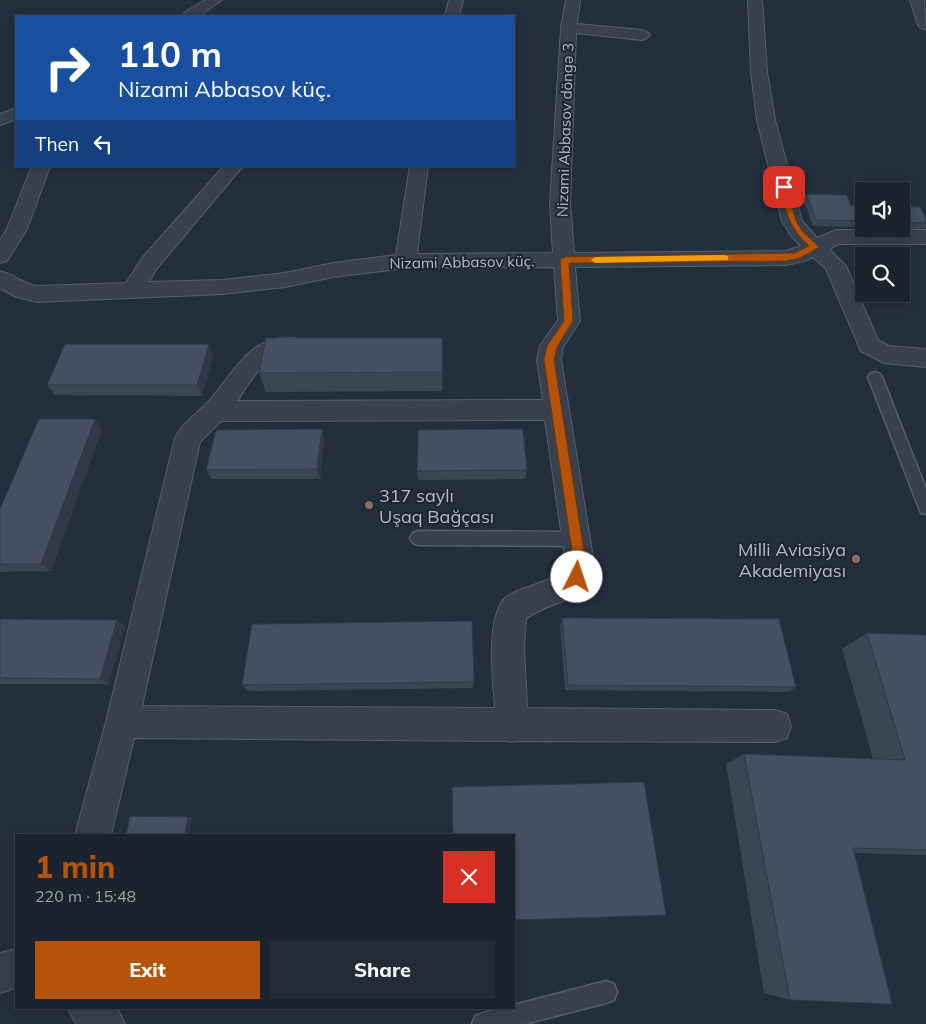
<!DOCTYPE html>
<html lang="en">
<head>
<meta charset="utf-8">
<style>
	:root { --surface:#1b232e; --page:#242b36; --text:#f1f3f6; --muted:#a0a4aa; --line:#39404a; --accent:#b45309 }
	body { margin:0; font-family:Mulish,sans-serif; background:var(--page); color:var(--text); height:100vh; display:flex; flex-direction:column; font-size:19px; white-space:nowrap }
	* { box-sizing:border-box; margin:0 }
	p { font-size:16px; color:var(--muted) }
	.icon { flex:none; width:28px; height:28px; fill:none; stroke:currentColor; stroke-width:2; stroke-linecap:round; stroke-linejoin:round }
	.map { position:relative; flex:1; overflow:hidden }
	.sheet { position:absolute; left:15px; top:834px; width:500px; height:175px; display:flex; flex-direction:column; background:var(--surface); border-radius:0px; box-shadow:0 2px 12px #0003,0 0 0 1px var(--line) }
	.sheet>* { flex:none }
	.top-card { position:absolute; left:15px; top:15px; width:500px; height:152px; border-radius:0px; box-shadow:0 2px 12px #0003,0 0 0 1px var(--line); background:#1a4fa0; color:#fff; overflow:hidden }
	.buttons { position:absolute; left:855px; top:182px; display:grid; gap:10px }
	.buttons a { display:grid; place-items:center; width:55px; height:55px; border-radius:0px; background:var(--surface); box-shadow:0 2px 12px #0003,0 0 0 1px var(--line); font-size:25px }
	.pin { position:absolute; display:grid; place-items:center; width:42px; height:42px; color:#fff; margin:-21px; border-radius:10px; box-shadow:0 2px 8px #0006 }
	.me { position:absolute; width:55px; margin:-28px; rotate:4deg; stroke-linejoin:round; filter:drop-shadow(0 0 4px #0008) }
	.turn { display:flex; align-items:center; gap:18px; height:105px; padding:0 20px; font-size:22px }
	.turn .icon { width:65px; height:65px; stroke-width:2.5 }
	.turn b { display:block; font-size:35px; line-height:42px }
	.then { display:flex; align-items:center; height:48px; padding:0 20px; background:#0003; gap:10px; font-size:19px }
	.round { display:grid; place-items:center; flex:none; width:52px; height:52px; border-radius:0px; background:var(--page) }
	.overview { display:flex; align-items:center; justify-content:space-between; height:85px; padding:0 20px }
	h1 { font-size:30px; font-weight:800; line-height:38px; color:var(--accent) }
	.cta { display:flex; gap:10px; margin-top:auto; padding:10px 20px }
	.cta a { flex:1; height:58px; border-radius:0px; background:var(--accent); color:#fff; font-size:20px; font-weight:800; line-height:58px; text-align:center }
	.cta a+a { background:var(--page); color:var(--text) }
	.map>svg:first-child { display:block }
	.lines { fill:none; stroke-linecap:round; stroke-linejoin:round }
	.lane-casing { stroke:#565f6c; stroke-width:3 }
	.street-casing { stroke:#565f6c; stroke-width:2 }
	.lane { fill:#38414e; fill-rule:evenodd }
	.street { fill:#38414e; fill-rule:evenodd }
	.wall { fill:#3b4654 }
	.shaded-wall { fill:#303945 }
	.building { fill:#455162; stroke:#303945 }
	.route { fill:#b45309; stroke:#753606 }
	.slow { fill:#f59e0b }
	.education-dot { fill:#8d6e63; stroke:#1d2633; stroke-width:2 }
	.labels { text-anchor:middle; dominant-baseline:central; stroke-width:4; stroke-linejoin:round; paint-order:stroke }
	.far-street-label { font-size:15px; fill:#b4bcc9; stroke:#1d2633 }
	.poi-label { font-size:18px; fill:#b4bcc9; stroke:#1d2633; text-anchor:start }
</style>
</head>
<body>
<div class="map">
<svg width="926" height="1024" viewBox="0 0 926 1024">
	<rect width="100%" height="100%" fill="#242f3e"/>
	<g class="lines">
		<g class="lane-casing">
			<path id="lane" d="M875,372L880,374L882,377L926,489V514L921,513L919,508L868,377L870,374Z
				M418,531L577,532L582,534L585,539L582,544L577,546L418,545L413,543L410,538L413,533Z
				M606,981L614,984L617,992L614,1000L606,1003L525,1024H472L475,1016C488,1011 500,1008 514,1008V1005Z"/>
		</g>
		<g class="street-casing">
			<path id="street" d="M205,0H222L199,16H182L184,13Z
				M449,0H463L459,16H445Z
				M566,0H580L577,24L642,30L647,32L650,35L647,38L642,40L576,33L570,203L574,253L786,251L801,246L792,237L782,221L757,120L751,72L748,0H762L767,72L775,120L802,221L817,238L836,230H926V244H839L829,249L846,266L878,340L889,346L926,349V367L884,363L861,351L826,269L813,257L804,261L786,265L575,267L580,321L563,347L561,360L594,564C578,610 559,595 526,619L524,647L527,708L775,710L787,714L791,726L787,738L775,742L516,741L512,742L508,741L134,738L111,835H75L106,722L175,438C183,422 197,414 209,401C238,368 255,325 308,341L312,347L308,353C299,356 290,353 280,355C263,358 246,388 237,401L543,400L537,360L540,346L558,320L554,267L406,268L333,277L285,287L223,294L37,302L14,296L0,288V271C13,274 23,284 37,286L126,283L143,257L224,166H243L158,267L148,282L223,280L285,273L333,263L396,255L410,166H428L417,254L553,253L550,203L561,28ZM545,420L566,564C560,577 547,580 534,585C525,588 509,593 503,600C486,624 493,680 495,708L142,706L200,442L221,421Z
				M910,0H924L926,30L921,28L918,25Z
				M16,108V119L0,125V114Z
				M32,166H50L27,229L7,261L0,263V240L7,229Z
				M16,949V988L0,993V953Z
				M68,1008H117L125,1024H76Z"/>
		</g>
		<use href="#lane" class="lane"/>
		<use href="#street" class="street"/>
	</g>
	<path class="wall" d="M806,194L851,205H864V227L813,226L803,200Z
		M901,206L926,219V226L924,229L901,228Z
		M209,344L213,355L202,396L55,395L47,385Z
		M443,357L442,391L266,392L259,373Z
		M102,429L51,571L0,572V509Z
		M322,429L324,439L320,479H212L206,470Z
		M527,470L525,479L418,480L417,471Z
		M562,618L796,687L788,692L565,690L560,625Z
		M0,619L117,620L125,626L109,684H0Z
		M867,633L926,635V855L854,853L790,1000L764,993L726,764L744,754L873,759L842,649Z
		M474,682L473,688L248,691L242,685Z"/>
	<path class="shaded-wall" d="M442,338L443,357L442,391Z
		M209,344L213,355L202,396L197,385Z
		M95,419L102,429L51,571L41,564Z
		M322,429L324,439L320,479L317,469Z
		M117,620L125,626L109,684L100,679Z
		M188,817L192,818L189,835H185Z"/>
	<path class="building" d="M806,194L847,195L851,205H864V221L816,220Z
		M901,206L920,207L926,219V223L901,222Z
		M266,338H442V372L259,373Z
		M65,344H209L197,385H47Z
		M39,419H95L41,564H0V509Z
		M322,429L317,469L206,470L216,430Z
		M523,429L527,470L417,471L418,430Z
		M562,618L779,619L796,687L568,685Z
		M0,619L117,620L100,679L0,678Z
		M472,621L474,682L242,685L252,624Z
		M867,633L926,635V850L853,848L892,1004L790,1000L744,754L905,760Z
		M644,782L666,915L514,920V835H453L452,787Z
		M130,816L188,817L185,835H126Z"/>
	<path class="route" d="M784,185L787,187L796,221L802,231L819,247L800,258L786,261L569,263L573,321L557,347L554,360L586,564L581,581L577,582L573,581L571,577L574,564L544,360L547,346L564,321L560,260L565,257L795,253L809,246C789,227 786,213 780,187Z"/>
	<path class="slow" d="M724,255L728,256V260L595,263L591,260L595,257Z"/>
	<g class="education-dot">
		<circle cx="369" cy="505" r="5"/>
		<circle cx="856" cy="559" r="5"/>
	</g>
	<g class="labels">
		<g class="far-street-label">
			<text transform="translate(565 130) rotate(-88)">Nizami Abbasov döngə 3</text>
			<text transform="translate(462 262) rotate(-1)">Nizami Abbasov küç.</text>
		</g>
		<g class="poi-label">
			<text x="379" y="495">317 saylı<tspan x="379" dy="21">Uşaq Bağçası</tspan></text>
			<text x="846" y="549" text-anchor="end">Milli Aviasiya<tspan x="846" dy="21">Akademiyası</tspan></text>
		</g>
	</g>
</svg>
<div class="buttons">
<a><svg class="icon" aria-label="sound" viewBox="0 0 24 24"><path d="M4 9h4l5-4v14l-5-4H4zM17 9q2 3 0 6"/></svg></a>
<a><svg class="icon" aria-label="search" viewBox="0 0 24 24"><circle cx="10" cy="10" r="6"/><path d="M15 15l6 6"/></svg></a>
</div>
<div class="pin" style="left:784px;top:187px;background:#d93025"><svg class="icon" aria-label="arrive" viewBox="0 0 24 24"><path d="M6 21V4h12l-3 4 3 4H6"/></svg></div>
<svg class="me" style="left:577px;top:577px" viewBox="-20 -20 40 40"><circle r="19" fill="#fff"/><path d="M0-13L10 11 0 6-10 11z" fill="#b45309"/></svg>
<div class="top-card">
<div class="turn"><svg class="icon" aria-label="right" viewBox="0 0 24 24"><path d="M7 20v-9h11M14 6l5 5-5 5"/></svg><div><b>110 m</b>Nizami Abbasov küç.</div></div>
<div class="then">Then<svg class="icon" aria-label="left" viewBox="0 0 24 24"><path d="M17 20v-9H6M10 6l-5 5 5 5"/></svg></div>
</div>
<section class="sheet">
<div class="overview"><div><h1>1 min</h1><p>220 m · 15:48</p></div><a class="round" style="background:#d93025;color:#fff"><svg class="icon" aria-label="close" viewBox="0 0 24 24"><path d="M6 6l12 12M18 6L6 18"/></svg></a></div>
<div class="cta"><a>Exit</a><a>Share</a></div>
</section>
</div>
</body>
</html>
